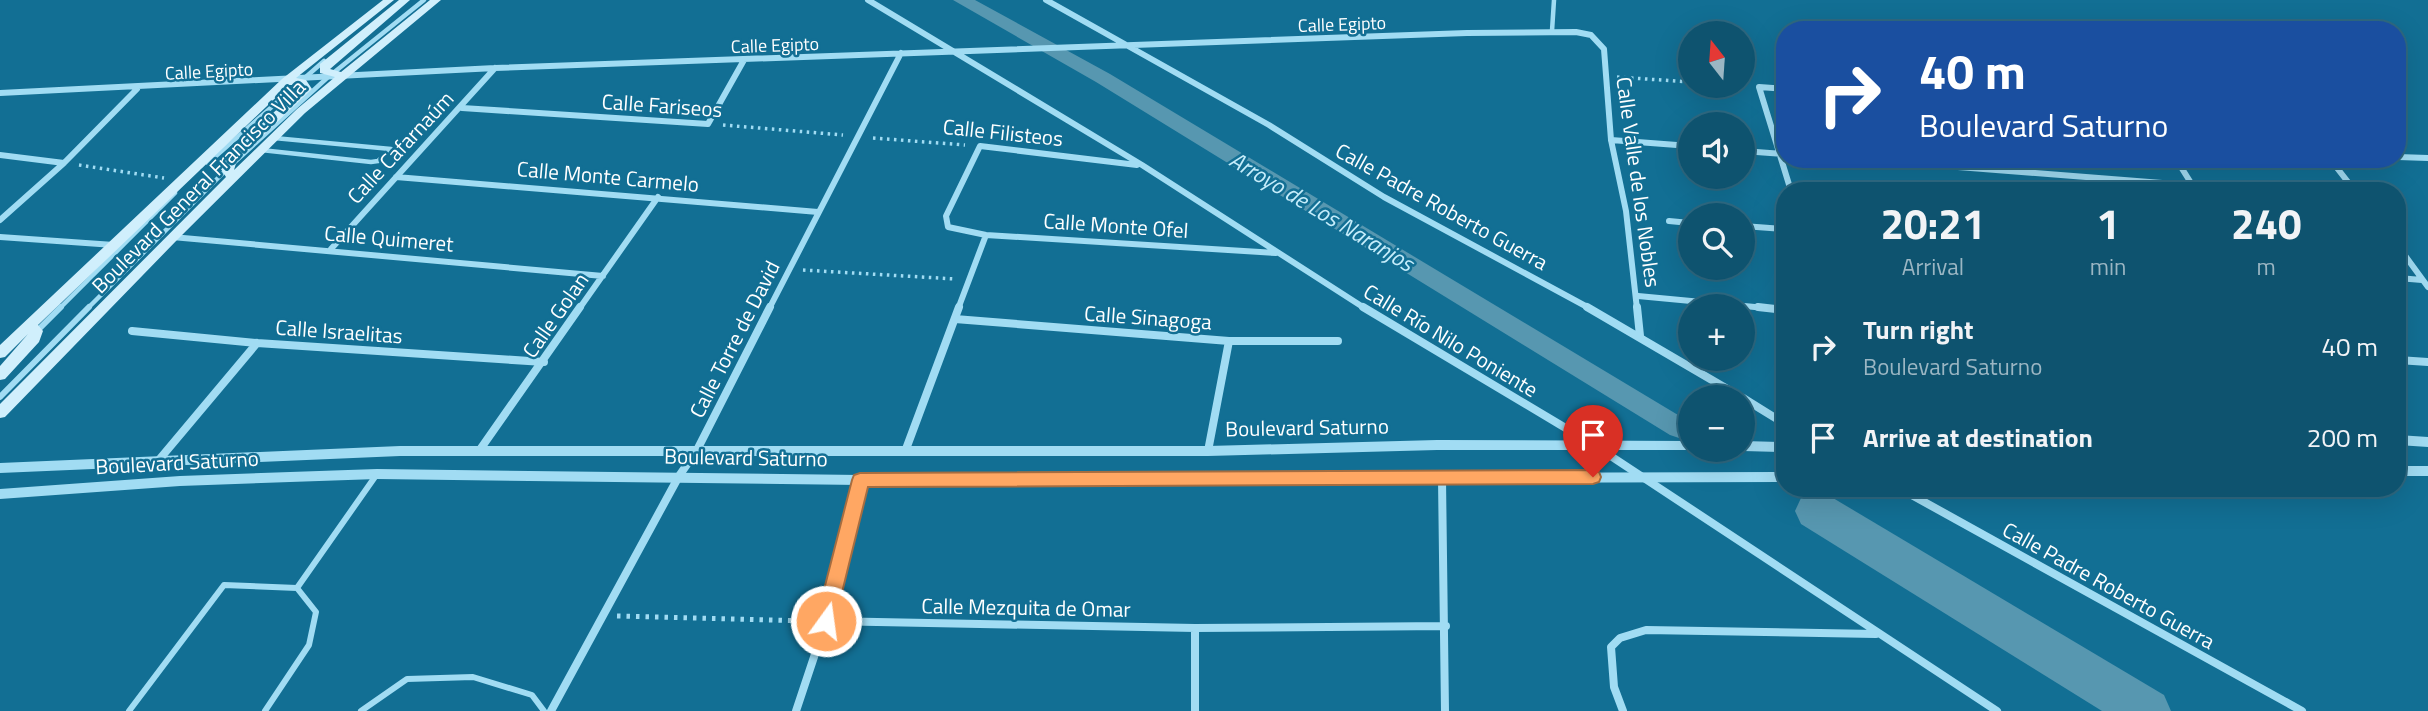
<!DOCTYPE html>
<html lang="en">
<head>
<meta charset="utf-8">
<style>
	:root { --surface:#0e536f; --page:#175974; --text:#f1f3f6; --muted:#9bb6c3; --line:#2e6982 }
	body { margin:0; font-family:"Titillium Web",sans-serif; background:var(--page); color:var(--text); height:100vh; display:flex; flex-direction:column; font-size:26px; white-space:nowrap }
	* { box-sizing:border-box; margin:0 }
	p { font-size:23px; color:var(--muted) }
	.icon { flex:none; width:38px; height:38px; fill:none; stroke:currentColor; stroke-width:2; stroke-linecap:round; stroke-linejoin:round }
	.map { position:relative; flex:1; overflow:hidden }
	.panel { position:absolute; left:1776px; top:182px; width:630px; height:315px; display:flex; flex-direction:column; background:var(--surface); border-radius:28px; box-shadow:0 7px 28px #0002,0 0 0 2px var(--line) }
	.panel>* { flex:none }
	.banner { position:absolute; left:1776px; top:21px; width:630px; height:147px; border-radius:28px; box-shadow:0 7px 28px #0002,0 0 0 2px var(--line); background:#1a4fa0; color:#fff; overflow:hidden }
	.needle { width:46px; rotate:343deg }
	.buttons { position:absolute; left:1678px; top:21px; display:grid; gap:14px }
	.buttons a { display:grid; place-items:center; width:77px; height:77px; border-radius:50%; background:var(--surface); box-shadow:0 7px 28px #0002,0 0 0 2px var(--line); font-size:35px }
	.pin { position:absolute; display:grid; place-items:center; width:60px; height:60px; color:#fff; margin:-72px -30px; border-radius:50% 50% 50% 0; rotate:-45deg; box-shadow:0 0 7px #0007 }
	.pin .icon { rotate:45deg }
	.me { position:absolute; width:77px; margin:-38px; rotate:14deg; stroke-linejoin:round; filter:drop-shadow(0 0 5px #0008) }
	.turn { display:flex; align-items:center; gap:24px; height:147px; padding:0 28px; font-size:32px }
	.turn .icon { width:91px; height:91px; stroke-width:2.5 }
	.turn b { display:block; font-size:49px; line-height:60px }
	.eta { display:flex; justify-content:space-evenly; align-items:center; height:119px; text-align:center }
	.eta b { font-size:42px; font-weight:700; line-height:49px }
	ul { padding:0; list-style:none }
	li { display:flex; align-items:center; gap:21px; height:91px; padding:0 28px }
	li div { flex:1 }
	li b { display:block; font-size:26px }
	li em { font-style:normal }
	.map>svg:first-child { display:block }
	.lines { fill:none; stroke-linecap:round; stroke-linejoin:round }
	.canal { fill:#5797b0; fill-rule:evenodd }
	.river { fill:#5797b0; fill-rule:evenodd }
	.path-far1 { stroke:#a1dcf3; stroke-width:3.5; stroke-dasharray:2.5 4.5; stroke-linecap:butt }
	.path { stroke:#a1dcf3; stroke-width:5; stroke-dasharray:3.5 6; stroke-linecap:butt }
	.service-far1 { stroke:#a1dcf3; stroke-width:4.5 }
	.service { stroke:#a1dcf3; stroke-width:6 }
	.minor-far1 { stroke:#a1dcf3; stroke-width:6 }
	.minor { stroke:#a1dcf3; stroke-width:8 }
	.tertiary { fill:#a1dcf3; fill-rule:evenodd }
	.secondary { fill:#d0effc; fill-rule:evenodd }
	.route { fill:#ffa763; stroke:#a66d40; stroke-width:2 }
	.labels { text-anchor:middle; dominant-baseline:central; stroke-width:5; stroke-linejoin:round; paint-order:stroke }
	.far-street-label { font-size:18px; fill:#fff; stroke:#126f94 }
	.street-label { font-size:21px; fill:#fff; stroke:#126f94 }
	.water-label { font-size:23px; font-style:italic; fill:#c6edfb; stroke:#126f94 }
</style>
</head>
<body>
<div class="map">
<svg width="2428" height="711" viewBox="0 0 2428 711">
	<rect width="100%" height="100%" fill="#126f94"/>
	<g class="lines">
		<path class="canal" d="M953,0H975L1110,74L1688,421L1690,425L1688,435L1679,438L1670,435L1096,82Z"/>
		<path class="river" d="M1817,493L1833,498L2164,695L2171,711H2102L1801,524L1795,511L1801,498Z"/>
		<path class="path-far1" d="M1617,77L1690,82
			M723,125L843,135
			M873,138L965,145
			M79,165L164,178
			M803,270L955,279"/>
		<path class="path" d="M617,616L811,621"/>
		<path class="service-far1" d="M1552,31L1554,0
			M261,150L371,162L378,161L391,149L274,138
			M208,163L324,61
			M59,309L175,193
			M87,309L227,169L327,78L424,0"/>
		<path class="service" d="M36,332L61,307
			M0,397L89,307
			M129,711L224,585L297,588L377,474
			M265,711L309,645L316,612L297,588
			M361,711L407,679L473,677L532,695L544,711"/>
		<path class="minor-far1" d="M868,0L1142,165L1366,309
			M1046,0L1269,125L1384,197L1591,309
			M1785,89L1759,87L1791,191
			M0,93L495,68L1467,33L1576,32L1591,35L1604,49L1611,140L1626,211L1637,309
			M462,108L708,124L744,60
			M1611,140L1690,146
			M1743,151L1785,154
			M0,155L64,163
			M2398,157L2428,158
			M1856,159L2264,191
			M2176,159L2196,191
			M2330,159L2355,191
			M1137,165L980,146L946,216L948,227L986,235L1276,253
			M396,177L818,212
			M0,220L64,163L137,89
			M1669,221L1690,223
			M1743,226L1785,229
			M0,237L114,245
			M172,237L603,276
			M2398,246L2428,287
			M331,249L495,68
			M2398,278L2422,280
			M1638,296L1776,309
			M579,309L658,197
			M769,309L901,53
			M958,309L986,235"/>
		<path class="minor" d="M1363,307L1594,445L1997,711
			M1587,307L1741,397
			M1637,307L1640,336
			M1758,307L1785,310
			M955,319L1229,341H1338
			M132,331L257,343L544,362
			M2398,360L2428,362
			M1743,398L1785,424
			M906,449L959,307
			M479,451L580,307
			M1208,451L1229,341
			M158,461L257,343
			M1442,479L1445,711
			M1899,488L2302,711
			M826,621L1195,628L1446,626
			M1195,628V711
			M551,711L679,476L697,450L770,307
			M796,711L826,621L860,480
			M1623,711L1614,687L1611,647L1620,638L1646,630L1876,634"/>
		<path class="tertiary" d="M2398,435L2428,437V447L2398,445Z
			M1437,440L1690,441V450H1694H1437L1208,456H400L0,473V463L400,446H1208Z
			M1743,441L1785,442V452L1743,451L1739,450H1743Z
			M2398,466H2428V476H2398Z
			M377,469L860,475L1785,472V482L860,485L377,479L180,486L0,499V489L180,476Z"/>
		<path class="secondary" d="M383,0H394L296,78L306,80L312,89L237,160L234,170L297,109L335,77L320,73V64L399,0H410L330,69L341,72L430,0H441L305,113L177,240L5,417L0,418V404L226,177L221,169L228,155L300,88L298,85H289L38,325L43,331L39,342L5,379L0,380V366L28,334L5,357L0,358V345L282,79Z"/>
	</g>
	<path class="route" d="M1593,470L1599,472L1601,477L1599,482L1593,484L868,487L835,621L833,627L826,629L819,627L816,621L852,480L854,475L860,473Z"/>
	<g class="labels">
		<g class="far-street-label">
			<text transform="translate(1342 24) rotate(-2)">Calle Egipto</text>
			<text transform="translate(775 45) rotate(-2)">Calle Egipto</text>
			<text transform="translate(209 71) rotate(-3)">Calle Egipto</text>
		</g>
		<g class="street-label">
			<text transform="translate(662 105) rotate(4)">Calle Fariseos</text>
			<text transform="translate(1003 132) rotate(6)">Calle Filisteos</text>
			<text transform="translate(400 147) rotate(-47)">Calle Cafarnaúm</text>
			<text transform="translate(608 176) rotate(5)">Calle Monte Carmelo</text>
			<text transform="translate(1639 182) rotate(82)">Calle Valle de los Nobles</text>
			<text transform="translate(198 186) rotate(-45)">Boulevard General Francisco Villa</text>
			<text transform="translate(1442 206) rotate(29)">Calle Padre Roberto Guerra</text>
			<text transform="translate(1116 225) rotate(4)">Calle Monte Ofel</text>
			<text transform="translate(389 238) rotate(5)">Calle Quimeret</text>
			<text transform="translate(555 315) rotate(-55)">Calle Golan</text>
			<text transform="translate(1148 317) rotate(4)">Calle Sinagoga</text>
			<text transform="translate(339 331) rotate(4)">Calle Israelitas</text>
			<text transform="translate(734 339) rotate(-63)">Calle Torre de David</text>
			<text transform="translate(1451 340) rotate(31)">Calle Río Nilo Poniente</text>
			<text transform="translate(1307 427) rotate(-1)">Boulevard Saturno</text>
			<text transform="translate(746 457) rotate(1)">Boulevard Saturno</text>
			<text transform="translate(177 462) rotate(-3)">Boulevard Saturno</text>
			<text transform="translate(2109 585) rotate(29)">Calle Padre Roberto Guerra</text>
			<text transform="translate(1026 607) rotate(1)">Calle Mezquita de Omar</text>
		</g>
		<g class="water-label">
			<text transform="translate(1322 211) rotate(31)">Arroyo de Los Naranjos</text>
		</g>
	</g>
</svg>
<div class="buttons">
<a><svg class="needle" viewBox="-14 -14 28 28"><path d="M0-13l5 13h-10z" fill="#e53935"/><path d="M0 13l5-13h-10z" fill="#9bb6c3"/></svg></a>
<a><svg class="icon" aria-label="sound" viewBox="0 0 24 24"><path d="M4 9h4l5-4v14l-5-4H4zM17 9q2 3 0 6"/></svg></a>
<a><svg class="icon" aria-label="search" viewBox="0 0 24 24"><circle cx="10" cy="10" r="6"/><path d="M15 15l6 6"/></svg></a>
<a>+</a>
<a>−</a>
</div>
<div class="pin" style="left:1593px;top:477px;background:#d93025"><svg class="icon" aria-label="arrive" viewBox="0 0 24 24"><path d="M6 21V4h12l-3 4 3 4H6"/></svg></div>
<svg class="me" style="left:826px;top:621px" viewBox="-20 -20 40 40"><circle r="17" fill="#ffa763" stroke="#fff" stroke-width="3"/><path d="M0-11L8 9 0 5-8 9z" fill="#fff"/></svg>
<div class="banner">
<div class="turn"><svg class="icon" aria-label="right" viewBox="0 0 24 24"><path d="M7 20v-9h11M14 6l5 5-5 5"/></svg><div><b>40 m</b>Boulevard Saturno</div></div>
</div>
<section class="panel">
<div class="eta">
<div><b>20:21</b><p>Arrival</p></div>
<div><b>1</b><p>min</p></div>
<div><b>240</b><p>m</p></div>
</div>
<ul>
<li><svg class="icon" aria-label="right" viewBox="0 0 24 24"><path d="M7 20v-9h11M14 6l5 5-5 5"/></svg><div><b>Turn right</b><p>Boulevard Saturno</p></div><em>40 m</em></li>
<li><svg class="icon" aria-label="arrive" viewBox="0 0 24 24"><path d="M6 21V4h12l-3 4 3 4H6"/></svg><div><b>Arrive at destination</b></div><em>200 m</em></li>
</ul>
</section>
</div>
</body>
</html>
